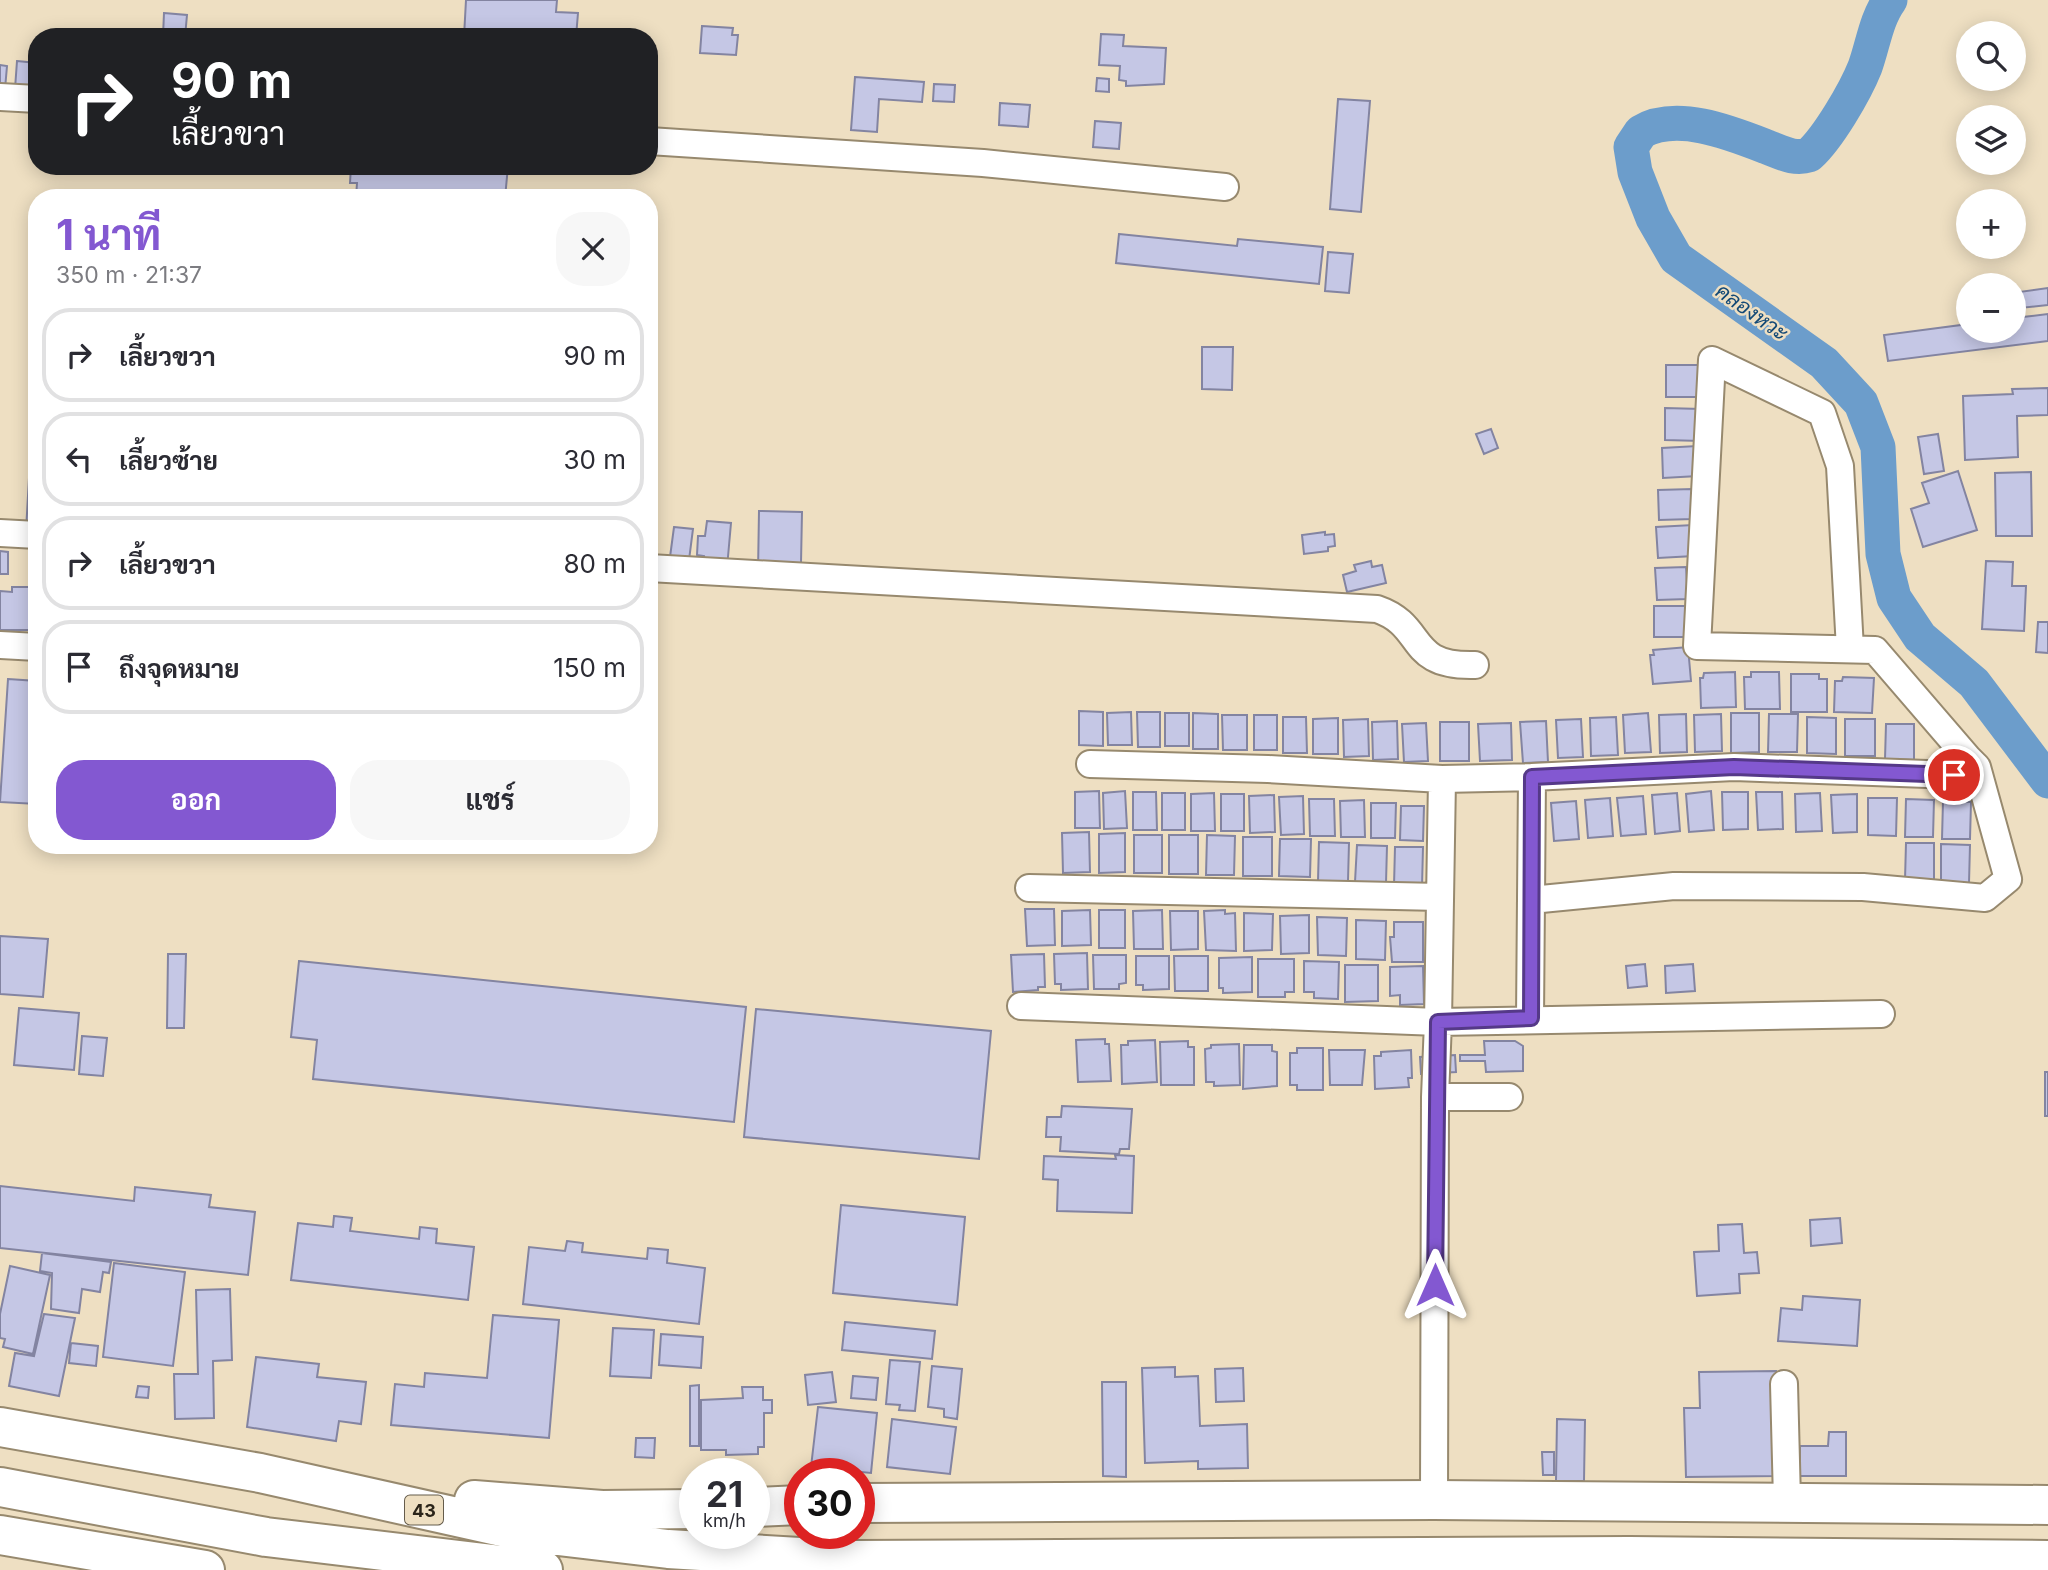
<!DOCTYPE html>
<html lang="th">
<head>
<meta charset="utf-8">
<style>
	:root { --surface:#fff; --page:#f7f7f7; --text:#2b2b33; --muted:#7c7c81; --line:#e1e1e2; --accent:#8358d1 }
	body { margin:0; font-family:Inter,Sarabun,sans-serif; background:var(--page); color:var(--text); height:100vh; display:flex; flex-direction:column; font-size:26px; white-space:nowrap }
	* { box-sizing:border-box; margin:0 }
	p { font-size:23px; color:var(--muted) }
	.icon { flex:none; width:38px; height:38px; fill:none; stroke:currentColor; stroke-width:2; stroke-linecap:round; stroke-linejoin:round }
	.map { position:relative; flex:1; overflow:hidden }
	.drawer { position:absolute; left:28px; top:189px; width:630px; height:665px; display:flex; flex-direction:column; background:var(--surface); border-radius:28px; box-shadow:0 4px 18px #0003 }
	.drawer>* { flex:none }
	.banner { position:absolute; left:28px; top:28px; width:630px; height:147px; border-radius:28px; box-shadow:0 4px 18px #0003; background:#202124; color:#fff; overflow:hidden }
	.controls { position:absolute; left:1956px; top:21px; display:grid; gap:14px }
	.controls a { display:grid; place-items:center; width:70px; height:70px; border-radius:50%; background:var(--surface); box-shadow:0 4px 18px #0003; font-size:35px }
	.speed { position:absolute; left:679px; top:1458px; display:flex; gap:14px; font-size:35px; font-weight:700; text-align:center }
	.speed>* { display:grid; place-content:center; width:91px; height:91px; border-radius:50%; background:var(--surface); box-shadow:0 4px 18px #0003; line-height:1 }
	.speed small { font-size:18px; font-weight:400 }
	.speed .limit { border:10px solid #d22; background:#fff; color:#111 }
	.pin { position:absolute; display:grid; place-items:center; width:60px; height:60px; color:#fff; margin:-30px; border:4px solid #fff; border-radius:50%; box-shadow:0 2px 7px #0007 }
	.me { position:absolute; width:77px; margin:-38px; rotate:0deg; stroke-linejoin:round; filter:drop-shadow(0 0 5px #0008) }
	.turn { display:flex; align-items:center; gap:24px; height:147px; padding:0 28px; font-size:32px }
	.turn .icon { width:91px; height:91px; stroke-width:2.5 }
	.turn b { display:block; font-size:49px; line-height:60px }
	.round { display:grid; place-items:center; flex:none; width:74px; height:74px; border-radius:28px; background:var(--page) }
	.summary { display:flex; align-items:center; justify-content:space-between; height:119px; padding:0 28px }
	h1 { font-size:42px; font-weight:700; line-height:52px; color:var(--accent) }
	.cta { display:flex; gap:14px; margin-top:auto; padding:14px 28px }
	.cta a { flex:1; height:80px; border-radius:28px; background:var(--accent); color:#fff; font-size:28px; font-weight:700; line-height:80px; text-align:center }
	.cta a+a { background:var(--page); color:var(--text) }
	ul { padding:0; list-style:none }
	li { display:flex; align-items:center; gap:21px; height:94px; margin:0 14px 10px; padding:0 14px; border:4px solid var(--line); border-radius:28px }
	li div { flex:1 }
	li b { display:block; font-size:26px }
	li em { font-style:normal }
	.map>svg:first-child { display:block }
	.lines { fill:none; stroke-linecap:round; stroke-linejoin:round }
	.river { stroke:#6c9dcb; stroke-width:35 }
	.building { fill:#c5c7e5; stroke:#8384a1; stroke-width:2 }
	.minor-casing { stroke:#97896e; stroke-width:30 }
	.highway-casing { stroke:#97896e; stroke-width:42 }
	.minor { stroke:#fff; stroke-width:26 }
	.highway { stroke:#fff; stroke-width:38 }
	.route-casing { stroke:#553988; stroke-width:18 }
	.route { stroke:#8358d1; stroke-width:12 }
	.labels { text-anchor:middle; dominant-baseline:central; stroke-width:5; stroke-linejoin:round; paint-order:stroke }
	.shield { fill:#eedfc2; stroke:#655c4c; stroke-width:2 }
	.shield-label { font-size:18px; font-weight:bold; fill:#2a2419 }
	.water-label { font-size:21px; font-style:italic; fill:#134976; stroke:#eedfc2 }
</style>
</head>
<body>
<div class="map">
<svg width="2048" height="1570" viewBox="0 0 2048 1570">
	<rect width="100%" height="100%" fill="#eedfc2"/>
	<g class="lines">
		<path class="river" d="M1890,0C1876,19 1873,45 1865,67C1855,92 1828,138 1809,155C1794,160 1781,152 1767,147C1731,133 1677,111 1641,132L1631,147L1635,172L1653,218L1676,258L1824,363L1861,403L1878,447L1883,554L1894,598L1920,637L1974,683L2048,781"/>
	</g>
	<path class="building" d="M466,0H557L556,12L578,13L576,37H464Z
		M164,13L187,15L185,37L163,36Z
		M702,26L733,28L732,35H738L736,55L700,53Z
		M1101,34L1124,35L1123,46L1166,48L1164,84L1126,86V81L1119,80L1120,66L1099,65Z
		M17,61L37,63V91L15,89Z
		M0,65L7,66L5,89L0,88Z
		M855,77L924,82L922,102L879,99L877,132L851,130Z
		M1097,78L1109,79V92L1096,91Z
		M934,84L955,85L954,102L933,101Z
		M1338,99L1370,101L1361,212L1330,209Z
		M1000,103L1030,105L1028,127L999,125Z
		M1095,121L1121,123L1119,149L1093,147Z
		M351,166L400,172L401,166H508L505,198H356L357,183H350Z
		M1119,234L1237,246L1238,239L1323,247L1319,284L1116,263Z
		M1328,252L1353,254L1349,293L1325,291Z
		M2048,288V305L2020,308L2019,292Z
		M2048,314V341L1888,361L1884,335L1969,324V331H2014V318Z
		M1202,347H1233L1232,390L1202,389Z
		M1666,365H1700V397H1666Z
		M2048,388V415L2017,416L2018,457L1965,460L1963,396L2013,394L2012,389Z
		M1665,408L1701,409V441L1665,440Z
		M1491,429L1498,448L1484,454L1476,434Z
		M1938,434L1944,471L1924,474L1918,437Z
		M1697,446L1698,476L1663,478L1662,448Z
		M1958,471L1977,530L1923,547L1911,509L1929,503L1922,483Z
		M2031,472L2032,536H1996L1995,473Z
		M29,478H37V532L26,531Z
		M1692,489L1693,519L1659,520L1658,490Z
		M759,511L802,512L801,563H788L758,572Z
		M707,521L731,523L727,568L703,566L704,556L697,555L698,536H705Z
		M1693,525L1694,556L1658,558L1656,527Z
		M674,527L693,529L689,560L670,557Z
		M1325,532V535L1334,534L1335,546L1328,547V551L1304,554L1302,535Z
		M0,551L8,552V574H0Z
		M1371,561L1372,567L1382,565L1386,583L1347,592L1343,575L1356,571L1354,565Z
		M1986,561L2013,562L2012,586H2026L2024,631L1982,629Z
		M1686,567L1688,599L1657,600L1655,568Z
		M12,587H31V593H37V630H0V591L12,592Z
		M1654,606H1688V637H1654Z
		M2038,622H2048V653L2036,652Z
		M1688,647L1691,681L1653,684L1650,655H1654L1653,650Z
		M1735,672L1736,707L1701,708L1700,678H1703L1704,673Z
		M1751,672H1779L1780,709H1745L1744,677H1751Z
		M1791,674H1819V679H1827V712H1791Z
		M1843,677L1874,678L1872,713L1834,712L1835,681H1842Z
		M8,679L37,681V804L0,802Z
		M1079,711L1103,712V746L1079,745Z
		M1131,712L1132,745H1108L1107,713Z
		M1137,712H1160V747H1138Z
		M1165,713H1189V746H1165Z
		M1193,713L1218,714V749H1193Z
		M1648,713L1651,752L1625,753L1623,715Z
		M1731,713H1759V752L1731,753Z
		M1686,714L1687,752L1660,753L1659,715Z
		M1721,714L1722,751L1695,752L1694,715Z
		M1769,714H1798L1797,752H1768Z
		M1222,715H1247V750H1223Z
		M1254,715H1277V750H1254Z
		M1283,717H1306L1307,753H1283Z
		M1616,717L1618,755L1591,756L1590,718Z
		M1807,717L1836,718V754L1807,753Z
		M1338,718V754H1313V719Z
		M1368,719L1369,756L1344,757L1343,720Z
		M1581,719L1583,757L1558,758L1556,720Z
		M1845,719H1875V756H1845Z
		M1397,721L1398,759L1373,760L1372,722Z
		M1546,721L1548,762L1523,763L1520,722Z
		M1440,722H1469V761H1440Z
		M1426,723L1428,761L1404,762L1402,724Z
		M1511,723L1512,760L1480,761L1478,724Z
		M1886,724H1914V760L1885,759Z
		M1099,791L1100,828H1075V792Z
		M1125,791L1127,828L1104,829L1103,793Z
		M1711,791L1714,830L1689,832L1686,794Z
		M1133,792H1156L1157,830H1133Z
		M1722,792H1748V829L1723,830Z
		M1756,792H1782L1783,829L1758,830Z
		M1162,793H1185V830H1162Z
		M1214,793L1215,831H1191V794Z
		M1677,793L1680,831L1655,834L1652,795Z
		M1820,793L1822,831L1796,832L1795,794Z
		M1221,794H1244V831H1221Z
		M1857,794V832L1833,833L1831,795Z
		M1274,795L1275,832L1250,833L1249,796Z
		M1303,796L1304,834L1281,835L1279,797Z
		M1643,796L1646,834L1621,836L1617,798Z
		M1610,798L1613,836L1588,838L1585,800Z
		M1868,798H1897L1896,836L1868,835Z
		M1309,799H1334L1335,836H1310Z
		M1906,799L1934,800L1933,837H1905Z
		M1364,800L1365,837H1341L1340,801Z
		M1576,801L1579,839L1554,841L1551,803Z
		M1943,801L1971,802L1970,839H1942Z
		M1371,803H1396L1395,838H1371Z
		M1401,806H1424L1423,841L1400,840Z
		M1089,832L1090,872L1063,873L1062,833Z
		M1125,833V872L1099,873V834Z
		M1134,835H1162V873H1134Z
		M1169,835H1198V874H1169Z
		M1207,835L1235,836L1234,875H1206Z
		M1243,837H1272V876H1243Z
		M1280,839H1311L1310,877L1279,876Z
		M1319,842L1349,843L1348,881H1318Z
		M1906,843H1934V880H1905Z
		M1941,844L1970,845L1969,883L1941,882Z
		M1357,845L1387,846L1386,883L1355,882Z
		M1395,847H1423L1422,887L1394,886Z
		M1025,909H1054L1055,945L1027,946Z
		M1090,910L1091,945L1062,946V911Z
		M1099,910H1125V948H1099Z
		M1162,910L1163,949H1134L1133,911Z
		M1225,910V914L1235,913L1236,951L1206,950L1204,911Z
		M1170,911H1198V949L1171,950Z
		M1244,913L1273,914L1272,950L1244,951Z
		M1309,915V953L1281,954L1280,916Z
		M1317,917L1347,918L1346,956L1318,955Z
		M1356,920L1386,921L1385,960L1356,959Z
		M1394,922H1423V962H1392L1390,937H1394Z
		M0,936L48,939L43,997L0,994Z
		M1087,953L1088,989L1061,990V984H1055L1054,954Z
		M168,954H186L184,1028H167Z
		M1044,954L1045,987H1038V990L1013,992L1011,955Z
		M1093,955H1126V983L1119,984V989H1094Z
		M1136,956H1169V989L1143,990V985H1136Z
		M1174,956H1208V991H1175Z
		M1252,957V992L1223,993V988H1219V958Z
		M1258,959H1294V992H1285V997H1258Z
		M299,961L746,1007L734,1122L313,1079L317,1040L291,1037Z
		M1304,961L1339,962L1338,999L1314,998V992H1304Z
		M1645,964L1647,986L1628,988L1626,966Z
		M1693,964L1695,991L1666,993L1665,966Z
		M1345,965H1378V1001L1345,1002Z
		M1423,966L1424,1004L1400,1005V995L1390,996V967Z
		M19,1008L79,1013L74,1070L14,1065Z
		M756,1009L991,1031L979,1159L744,1137Z
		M82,1036L107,1038L103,1076L79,1074Z
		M1105,1039V1044H1109L1111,1081L1078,1082L1076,1040Z
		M1155,1040L1157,1082L1122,1084L1121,1045H1128V1041Z
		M1188,1041V1047H1194V1085H1161L1160,1042Z
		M1484,1041H1515L1523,1046V1071L1486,1072L1485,1061H1460V1055H1485Z
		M1239,1044L1240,1085L1214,1086V1082H1206L1205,1049L1211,1048V1045Z
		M1244,1045H1272V1051L1277,1052V1086L1243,1089Z
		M1297,1048H1323V1090H1297V1085H1290V1053H1297Z
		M1329,1050H1365L1362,1085H1330Z
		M1411,1050L1412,1078H1408L1409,1087L1375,1089L1374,1056H1381V1052Z
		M1455,1055L1456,1072L1421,1074L1420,1057Z
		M2045,1072H2048V1116H2045Z
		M1062,1106L1132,1109L1129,1149H1120L1119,1154L1060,1151L1061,1137H1046L1047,1117H1061Z
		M1115,1155L1134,1156L1132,1213L1057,1211L1058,1180L1043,1179L1044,1156L1116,1159Z
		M0,1186L134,1201L135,1187L211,1195L209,1207L255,1212L248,1275L0,1248Z
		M841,1205L965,1217L957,1305L833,1293Z
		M334,1216L352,1218L350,1231L419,1239L420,1227L437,1229L436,1243L474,1247L468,1300L291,1280L298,1223L333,1227Z
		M1840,1218L1842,1243L1811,1246L1810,1220Z
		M1742,1224L1744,1253L1757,1252L1759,1273L1739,1274L1740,1293L1697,1296L1694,1252L1719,1251L1718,1225Z
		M567,1241L583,1243L582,1252L647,1259L648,1248L668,1250L667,1263L705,1268L699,1324L523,1304L529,1247L565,1251Z
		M42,1253L111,1262L109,1273L103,1272L100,1292L82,1289L79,1313L51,1309L52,1273L40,1271Z
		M114,1263L185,1272L173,1366L103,1357Z
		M10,1266L50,1275L33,1354L3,1347L5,1339L0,1338V1314Z
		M230,1289L232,1360L213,1361L214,1418L175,1419L174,1374H198L196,1290Z
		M1803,1296L1860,1300L1857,1346L1778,1341L1781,1308L1802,1310Z
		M44,1314L75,1318L59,1396L9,1386L15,1353L34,1356Z
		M493,1315L559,1320L549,1438L391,1425L395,1384L424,1387L425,1373L487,1378Z
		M845,1322L935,1331L932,1359L842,1350Z
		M613,1328L654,1330L651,1378L610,1376Z
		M661,1334L703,1337L701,1368L659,1365Z
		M71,1343L98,1346L96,1366L69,1363Z
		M256,1357L319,1364L317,1377L366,1382L361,1424L339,1421L336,1441L247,1427Z
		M890,1360L920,1362L915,1411L899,1410L900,1405L886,1404Z
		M932,1366L962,1369L957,1419L944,1417V1409L928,1407Z
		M1175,1367V1377L1198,1376L1200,1426L1247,1424L1248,1468L1198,1469V1461L1145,1463L1142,1368Z
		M1243,1368L1244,1401L1216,1402L1215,1369Z
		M1776,1371L1778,1476L1686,1477L1684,1408H1700L1699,1372Z
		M832,1372L836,1402L808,1405L805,1375Z
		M853,1376L878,1378L876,1400L851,1398Z
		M1102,1382H1126V1477L1103,1476Z
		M699,1385V1446H690V1386Z
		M138,1386L149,1387L148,1398L136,1397Z
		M742,1387H763V1400H772V1413H764V1447H758V1454L726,1455V1450H701V1400L743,1398Z
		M818,1407L877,1413L871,1473L811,1467Z
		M892,1419L956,1427L950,1474L887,1467Z
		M1557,1419L1585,1420L1584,1481H1556Z
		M1829,1432H1846V1476H1800V1446H1828Z
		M636,1438H655L654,1458L635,1457Z
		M1542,1452H1554V1475H1543Z"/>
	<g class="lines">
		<g class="minor-casing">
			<path id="minor" d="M0,97L37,99
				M649,141L983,163L1225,187
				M0,533L37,535
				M649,568L1377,609C1427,626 1405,667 1475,665
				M0,645L37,647
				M1090,764L1268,769L1442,779L1532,777L1530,1018
				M1532,777L1734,767L1954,775L1968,758L1875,650L1697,646L1712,360L1822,413L1840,466L1850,649
				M1442,779L1438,1022L1881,1014
				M1029,888L1440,897
				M1531,900L1674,886L1863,887L1985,898L2008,879L1977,767L1968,758
				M1021,1006L1438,1022L1435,1097L1434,1500
				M1435,1097H1509
				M1784,1384L1787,1500"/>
		</g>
		<g class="highway-casing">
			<path id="highway" d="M0,1427L260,1473L524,1532L668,1549L816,1558
				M0,1487L266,1537L543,1570
				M474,1500L602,1510L695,1509
				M859,1503L1434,1500L2048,1505
				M754,1507L800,1505
				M0,1535L205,1570
				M784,1570L852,1560L1630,1556L2048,1560"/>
		</g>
		<use href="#minor" class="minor"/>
		<use href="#highway" class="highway"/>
	</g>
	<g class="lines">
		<g class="route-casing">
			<path id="route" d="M1435,1285L1438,1022L1531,1018L1532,777L1734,767L1954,775"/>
		</g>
		<use href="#route" class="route"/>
	</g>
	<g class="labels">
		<rect class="shield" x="405" y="1495.5" width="38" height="29" rx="5"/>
		<g class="shield-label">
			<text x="424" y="1510">43</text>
		</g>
		<g class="water-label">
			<text transform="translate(1752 312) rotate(35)">คลองหวะ</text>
		</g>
	</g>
</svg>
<div class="controls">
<a><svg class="icon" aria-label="search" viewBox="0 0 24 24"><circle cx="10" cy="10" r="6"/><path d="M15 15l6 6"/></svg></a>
<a><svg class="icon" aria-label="layers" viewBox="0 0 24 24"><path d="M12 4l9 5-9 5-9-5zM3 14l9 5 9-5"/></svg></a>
<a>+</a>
<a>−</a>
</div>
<div class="speed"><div>21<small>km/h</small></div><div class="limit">30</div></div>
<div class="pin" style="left:1954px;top:775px;background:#d93025"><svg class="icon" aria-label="arrive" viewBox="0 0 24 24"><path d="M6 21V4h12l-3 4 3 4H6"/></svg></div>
<svg class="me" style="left:1435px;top:1285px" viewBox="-20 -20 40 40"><path d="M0-17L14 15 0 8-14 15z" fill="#8358d1" stroke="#fff" stroke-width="4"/></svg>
<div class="banner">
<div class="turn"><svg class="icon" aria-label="right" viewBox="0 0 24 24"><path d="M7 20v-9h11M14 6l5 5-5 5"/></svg><div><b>90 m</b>เลี้ยวขวา</div></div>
</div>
<section class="drawer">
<div class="summary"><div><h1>1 นาที</h1><p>350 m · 21:37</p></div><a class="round"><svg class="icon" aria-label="close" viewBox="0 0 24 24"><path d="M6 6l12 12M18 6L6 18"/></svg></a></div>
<ul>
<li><svg class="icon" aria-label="right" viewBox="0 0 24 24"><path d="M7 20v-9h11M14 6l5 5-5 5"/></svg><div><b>เลี้ยวขวา</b></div><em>90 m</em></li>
<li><svg class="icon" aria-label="left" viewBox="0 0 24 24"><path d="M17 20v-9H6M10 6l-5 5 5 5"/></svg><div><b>เลี้ยวซ้าย</b></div><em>30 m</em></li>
<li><svg class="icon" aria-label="right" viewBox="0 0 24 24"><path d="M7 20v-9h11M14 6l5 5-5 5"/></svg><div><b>เลี้ยวขวา</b></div><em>80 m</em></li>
<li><svg class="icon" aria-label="arrive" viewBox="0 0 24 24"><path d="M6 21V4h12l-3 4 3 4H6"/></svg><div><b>ถึงจุดหมาย</b></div><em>150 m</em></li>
</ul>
<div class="cta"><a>ออก</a><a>แชร์</a></div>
</section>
</div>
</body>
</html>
